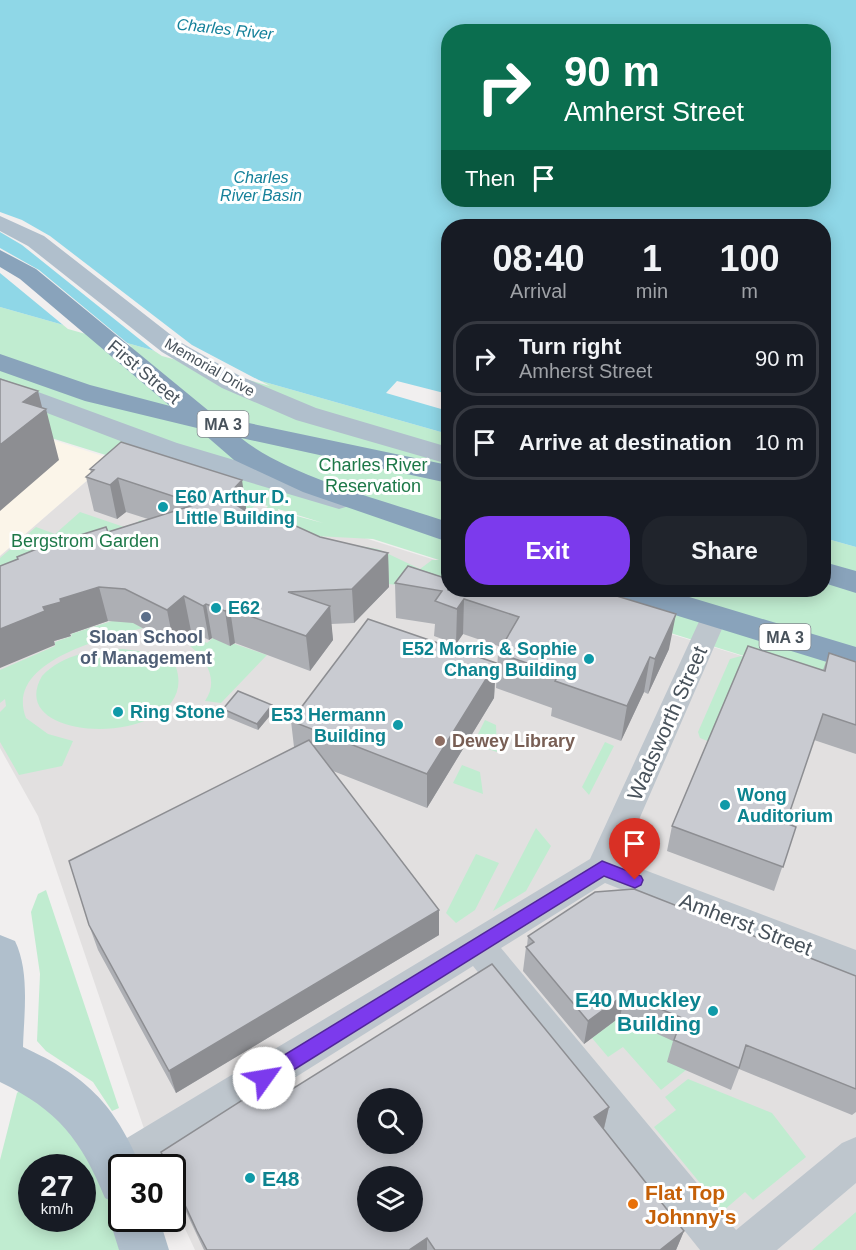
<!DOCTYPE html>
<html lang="en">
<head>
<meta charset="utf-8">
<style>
	:root { --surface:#171b24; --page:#20242c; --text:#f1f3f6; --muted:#9ea1a6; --line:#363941; --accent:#7c3aed }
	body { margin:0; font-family:Helvetica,sans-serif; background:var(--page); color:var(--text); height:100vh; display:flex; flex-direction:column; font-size:22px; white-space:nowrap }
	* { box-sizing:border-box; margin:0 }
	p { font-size:20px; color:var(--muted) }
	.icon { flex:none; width:33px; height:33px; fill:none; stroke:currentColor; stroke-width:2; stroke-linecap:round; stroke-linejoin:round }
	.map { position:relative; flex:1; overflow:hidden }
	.side { position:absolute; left:441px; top:219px; width:390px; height:378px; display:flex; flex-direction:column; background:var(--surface); border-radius:24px; box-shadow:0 3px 15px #0003 }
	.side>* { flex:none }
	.guide { position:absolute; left:441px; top:24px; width:390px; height:183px; border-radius:24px; box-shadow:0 3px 15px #0003; background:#0b6e4f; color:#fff; overflow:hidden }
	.tools { position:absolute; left:357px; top:1088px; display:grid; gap:12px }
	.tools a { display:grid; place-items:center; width:66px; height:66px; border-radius:50%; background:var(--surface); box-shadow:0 3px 15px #0003; font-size:30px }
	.speed { position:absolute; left:18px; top:1154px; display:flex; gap:12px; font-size:30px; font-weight:700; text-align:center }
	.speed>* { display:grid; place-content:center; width:78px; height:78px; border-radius:50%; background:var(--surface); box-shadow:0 3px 15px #0003; line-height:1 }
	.speed small { font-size:15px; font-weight:400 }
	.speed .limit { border:3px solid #111; border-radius:9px; background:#fff; color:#111 }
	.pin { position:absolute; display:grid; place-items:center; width:51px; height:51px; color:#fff; margin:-62px -26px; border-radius:50% 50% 50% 0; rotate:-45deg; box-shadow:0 0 6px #0007 }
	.pin .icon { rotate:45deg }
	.me { position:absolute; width:66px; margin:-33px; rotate:58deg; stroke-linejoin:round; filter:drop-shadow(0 0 4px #0008) }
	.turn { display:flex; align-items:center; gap:21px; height:126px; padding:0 24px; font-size:27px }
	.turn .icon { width:78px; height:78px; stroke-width:2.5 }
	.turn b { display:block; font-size:42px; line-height:51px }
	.then { display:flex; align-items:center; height:57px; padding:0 24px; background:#0003; gap:12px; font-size:22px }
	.eta { display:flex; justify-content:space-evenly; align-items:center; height:102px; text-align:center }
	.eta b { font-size:36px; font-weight:700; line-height:42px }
	.primary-button { display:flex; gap:12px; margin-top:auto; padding:12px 24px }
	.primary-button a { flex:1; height:69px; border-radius:24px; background:var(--accent); color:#fff; font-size:24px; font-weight:700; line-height:69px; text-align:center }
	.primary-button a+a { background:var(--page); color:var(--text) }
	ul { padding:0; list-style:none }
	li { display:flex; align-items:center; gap:18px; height:75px; margin:0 12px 9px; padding:0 12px; border:3px solid var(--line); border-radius:24px }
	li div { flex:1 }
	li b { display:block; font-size:22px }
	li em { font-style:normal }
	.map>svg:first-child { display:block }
	.commercial { fill:#fbf5e9 }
	.education { fill:#e2e0e0; fill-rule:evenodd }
	.green { fill:#c0ecd0; fill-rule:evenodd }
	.water { fill:#8fd7e7; fill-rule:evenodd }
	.pier { fill:#f1efef }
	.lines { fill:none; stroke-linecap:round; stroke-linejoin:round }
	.street { fill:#bec6cd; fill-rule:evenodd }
	.primary { fill:#b0bfcc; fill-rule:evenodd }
	.highway { fill:#89a3bb; fill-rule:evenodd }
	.wall { fill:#adafb4 }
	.shaded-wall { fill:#8d8e92 }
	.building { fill:#c9cbd1; stroke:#8d8e92; stroke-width:1.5; fill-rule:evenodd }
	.route { fill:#7c3aed; stroke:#51269a; stroke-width:1.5 }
	.culture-dot { fill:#0f9aa8; stroke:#fff; stroke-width:2 }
	.service-dot { fill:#5c6f8a; stroke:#fff; stroke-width:2 }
	.education-dot { fill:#8d6e63; stroke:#fff; stroke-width:2 }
	.food-dot { fill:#e8710a; stroke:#fff; stroke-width:2 }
	.labels { text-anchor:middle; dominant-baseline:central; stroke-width:6; stroke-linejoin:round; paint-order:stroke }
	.far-street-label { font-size:15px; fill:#48525b; stroke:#fff }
	.far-water-label { font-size:16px; font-style:italic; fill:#15819a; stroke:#fff }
	.shield { fill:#fff; stroke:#7f868c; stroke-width:1.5 }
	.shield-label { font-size:16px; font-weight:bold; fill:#48525b }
	.street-label { font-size:18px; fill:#48525b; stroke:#fff }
	.park-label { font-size:18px; fill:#1d7848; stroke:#fff }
	.culture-label { font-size:18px; font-weight:bold; fill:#0d838f; stroke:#fff; text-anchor:start }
	.service-label { font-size:18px; font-weight:bold; fill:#4e5e75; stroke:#fff }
	.education-label { font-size:18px; font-weight:bold; fill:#785e54; stroke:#fff; text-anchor:start }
	.near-street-label { font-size:21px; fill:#48525b; stroke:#fff }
	.near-culture-label { font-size:21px; font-weight:bold; fill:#0d838f; stroke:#fff; text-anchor:end }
	.near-food-label { font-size:21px; font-weight:bold; fill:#c56008; stroke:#fff; text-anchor:start }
</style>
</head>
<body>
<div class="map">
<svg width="856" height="1250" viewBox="0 0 856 1250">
	<rect width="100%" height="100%" fill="#f1efef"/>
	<path class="commercial" d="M0,423L112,459L0,556Z"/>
	<path class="education" d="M112,459L448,564V590H528L856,691V1250H195L173,1203L172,1167H157L38,816L0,748V556ZM368,1098H412V1143H368ZM368,1176H412V1221H368Z"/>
	<path class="green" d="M0,307L448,434L450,598L400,585L375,583L340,543L378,549L420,569L432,560H439L373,539L315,536L294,529L289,514L323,523L278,509L283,529L254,521L268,506L240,497L256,504L248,512L205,486L0,422Z
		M80,512L130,529L140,520L196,540L0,600V558L36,527L55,534Z
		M824,538L856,547V691L710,742L700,738L698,732L730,659L741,656L760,661L533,590H824Z
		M131,615L143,628C105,638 4,661 26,718L48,734L73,741L62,766L19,775L0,742V712L6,706L5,699L0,703V670L55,646V642L72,636L71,634Z
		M214,637L267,655L221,703L205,701C219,681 207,660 190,646L198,639L207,643Z
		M123,649L161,654L176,667C203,748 0,748 42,676C63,654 94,649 123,649Z
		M485,720L496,725L497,752L473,744Z
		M605,742L614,746L589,795L582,787Z
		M462,765L480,772L483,794L453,783Z
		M536,828L551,846L526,891L493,911Z
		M476,854L499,863L475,910L456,923L446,913Z
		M46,890L119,1108L112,1111L93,1082L46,1051L37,1041L40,974L31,912L38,894Z
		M620,1017L675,1041L686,1070L661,1090L623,1047L608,1057L592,1038Z
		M688,1079L772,1113L806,1157L753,1200L745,1192L723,1211L654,1127L676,1110L665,1097Z
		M22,1088L84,1138L130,1250H0V1160L17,1093ZM32,1167H82V1218H32Z
		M856,1212V1250H812Z"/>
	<path class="water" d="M0,0H856V547L824,538V226H448V434L0,307ZM448,32H824V200H448Z"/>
	<path class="pier" d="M0,212L22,220L50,236L192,345L270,386L162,356L153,350L22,245L0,232Z
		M0,248L39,270L132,347L68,329L0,273Z
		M397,381L448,394V411L386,393Z"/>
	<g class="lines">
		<path class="street" d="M715,606L724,608L728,615L621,861L856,950V982L605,883L501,948L736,1230L842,1143L856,1137V1183L777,1250H700L473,966L152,1167H122V1184L116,1187L102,1181L96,1167L102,1153L590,859L702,615L706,608Z"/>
		<path class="primary" d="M0,216L44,236L180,342L240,376L316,408L448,447V464L296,420L222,388L162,352L28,246L0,231Z
			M0,378L177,443L349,494L354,500L349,506L339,509L157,455L0,395Z
			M0,935L15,941C30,972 24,1013 23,1047C86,1076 114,1103 141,1167H122V1218H159L169,1250H119L109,1218L115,1203L105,1198C81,1140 58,1110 0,1082Z"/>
		<path class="highway" d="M0,250L36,269L215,416L448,465V483L241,438C289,477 389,502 448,522V542L303,492L234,460L197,428L85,401L0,371V354L90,385L170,406L20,279L0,267Z
			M824,562L856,571V593L824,583Z
			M615,590H666L856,647V671L620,598Z"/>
	</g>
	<path class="wall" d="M90,469L246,511L254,516L320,537L388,553L389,587L354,623L331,624L333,640L310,671L235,643L230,646L212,638L209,640L191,631L174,645L133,623L108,621L70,634L71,636L54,641L55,645L17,557L108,532L148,519L126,512L117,519L94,511L86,477L91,473Z
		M408,566L669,649L648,694L644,692L621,741L551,716L552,708L496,688L498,653L501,647L463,634L456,644L434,636L435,624L396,618L395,583Z
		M829,653L856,662V754L814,740L786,823L796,827L774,891L667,851L672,826L823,670Z
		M496,663L494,698L427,808L333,771L439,935L176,1093L98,950L89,925L294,747L291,721Z
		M272,705L273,712L258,730L224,716L223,709Z
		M528,936L856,976V1112L852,1115L739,1069L731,1090L667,1062L673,1041L620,1017L584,1044L523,971L526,947L527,946Z
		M286,1093L609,1107L604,1129L684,1231L676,1250H204L172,1182V1167H167L161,1152Z"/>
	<path class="shaded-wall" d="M38,391L43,411L46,409L59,460L0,511V445L23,402Z
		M118,478L126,512L117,519L110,485Z
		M242,480L247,514L225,498Z
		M388,553L389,587L354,623L352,589Z
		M99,587L108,621L70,634L71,636L54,641L55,645L0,668V629L60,599Z
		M184,596L191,631L174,645L167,610Z
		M464,599L463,634L456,644L457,609Z
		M206,604L212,638L209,640L203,606Z
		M330,606L333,640L310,671L306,636Z
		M230,609L235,643L230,646L225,611Z
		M676,614L669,649L648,694L655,659Z
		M650,657L644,692L621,741L627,706Z
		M496,663L494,698L427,808V774Z
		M272,705L273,712L258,730L257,724Z
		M439,910V935L176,1093L169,1071Z
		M625,994L620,1017L584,1044L588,1021Z
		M609,1107L603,1132L594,1117Z
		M684,1231L676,1250H660Z
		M427,1238V1250H409Z"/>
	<path class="building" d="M0,379L38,391L23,402L46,409L0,445Z
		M121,442L242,480L225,498L254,516L263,511L320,537L388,553L352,589L288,592L330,606L306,636L230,609L225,611L206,604L203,606L184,596L167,610L125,589L99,587L60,599L61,602L43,607L45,611L0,629V566L18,559L17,557L39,548L106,527L108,532L197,504L118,478L110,485L86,477L94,470L90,469Z
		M408,566L448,579V590H597L676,614L655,659L650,657L627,706L555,681L559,674L498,653L519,617L464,599L457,609L435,601L442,591L395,583Z
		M368,619L496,663L427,774L291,721Z
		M748,646L825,671L829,653L856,662V725L823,714L786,823L796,827L783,867L672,826Z
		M238,691L272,705L257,724L223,709Z
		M309,740L439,910L169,1071L89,925L69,861Z
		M634,889L856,976V1089L746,1045L739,1068L674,1040L682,1018L625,994L588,1021L526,947L534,942L528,936L595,892Z
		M492,964L609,1107L594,1117L684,1231L660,1250H435L427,1238L409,1250H207L197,1231L172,1177V1167H168L161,1152L277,1078L286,1093ZM368,1098H412V1143H368ZM368,1176H412V1221H368Z"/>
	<path class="route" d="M602,861L641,876L643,880L641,885L635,888L604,876L271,1084L264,1087L258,1084L255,1078L258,1071Z"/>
	<g class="culture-dot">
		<circle cx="163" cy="507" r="6"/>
		<circle cx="216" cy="608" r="6"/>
		<circle cx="589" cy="659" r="6"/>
		<circle cx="118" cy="712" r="6"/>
		<circle cx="398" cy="725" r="6"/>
		<circle cx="725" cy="805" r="6"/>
		<circle cx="713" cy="1011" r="6"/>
		<circle cx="250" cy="1178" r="6"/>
	</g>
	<circle class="service-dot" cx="146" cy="617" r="6"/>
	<circle class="education-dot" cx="440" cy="741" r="6"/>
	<circle class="food-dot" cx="633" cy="1204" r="6"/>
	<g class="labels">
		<g class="far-street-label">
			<text transform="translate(210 367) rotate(30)">Memorial Drive</text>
		</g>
		<g class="far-water-label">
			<text transform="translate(225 29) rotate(6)">Charles River</text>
			<text x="261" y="177">Charles<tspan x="261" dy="18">River Basin</tspan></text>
		</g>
		<g class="shield">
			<rect x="197.5" y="411" width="51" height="26" rx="4.5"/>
			<rect x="759.5" y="624" width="51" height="26" rx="4.5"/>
		</g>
		<g class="shield-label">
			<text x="223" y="424">MA 3</text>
			<text x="785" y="637">MA 3</text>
		</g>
		<g class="street-label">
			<text transform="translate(144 372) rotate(40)">First Street</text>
		</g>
		<g class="park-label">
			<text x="373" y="465">Charles River<tspan x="373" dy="21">Reservation</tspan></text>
			<text x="85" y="541">Bergstrom Garden</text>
		</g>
		<g class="culture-label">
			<text x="175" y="497">E60 Arthur D.<tspan x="175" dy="21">Little Building</tspan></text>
			<text x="228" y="608">E62</text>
			<text x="577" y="649" text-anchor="end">E52 Morris &amp; Sophie<tspan x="577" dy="21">Chang Building</tspan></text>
			<text x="130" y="712">Ring Stone</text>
			<text x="386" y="715" text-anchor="end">E53 Hermann<tspan x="386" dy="21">Building</tspan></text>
			<text x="737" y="795">Wong<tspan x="737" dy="21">Auditorium</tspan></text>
		</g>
		<g class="service-label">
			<text x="146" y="637">Sloan School<tspan x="146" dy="21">of Management</tspan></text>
		</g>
		<g class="education-label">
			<text x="452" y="741">Dewey Library</text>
		</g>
		<g class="near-street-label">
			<text transform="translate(667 723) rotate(-66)">Wadsworth Street</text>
			<text transform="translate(746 924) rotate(21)">Amherst Street</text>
		</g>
		<g class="near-culture-label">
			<text x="701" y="999">E40 Muckley<tspan x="701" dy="24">Building</tspan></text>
			<text x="262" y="1178" text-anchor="start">E48</text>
		</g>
		<g class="near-food-label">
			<text x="645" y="1192">Flat Top<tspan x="645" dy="24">Johnny's</tspan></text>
		</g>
	</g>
</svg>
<div class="tools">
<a><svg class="icon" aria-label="search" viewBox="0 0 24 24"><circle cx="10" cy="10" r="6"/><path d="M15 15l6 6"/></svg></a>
<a><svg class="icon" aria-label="layers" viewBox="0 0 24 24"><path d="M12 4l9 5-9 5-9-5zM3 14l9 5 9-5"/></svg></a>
</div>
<div class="speed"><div>27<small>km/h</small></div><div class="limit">30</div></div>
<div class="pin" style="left:635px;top:880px;background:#d93025"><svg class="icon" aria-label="arrive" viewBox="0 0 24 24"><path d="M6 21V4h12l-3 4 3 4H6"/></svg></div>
<svg class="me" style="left:264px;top:1078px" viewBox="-20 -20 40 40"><circle r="19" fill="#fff"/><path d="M0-13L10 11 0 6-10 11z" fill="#7c3aed"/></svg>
<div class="guide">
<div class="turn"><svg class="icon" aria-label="right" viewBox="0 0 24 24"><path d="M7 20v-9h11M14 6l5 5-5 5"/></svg><div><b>90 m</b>Amherst Street</div></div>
<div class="then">Then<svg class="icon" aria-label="arrive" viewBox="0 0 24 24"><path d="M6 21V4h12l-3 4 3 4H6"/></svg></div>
</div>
<section class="side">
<div class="eta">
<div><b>08:40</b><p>Arrival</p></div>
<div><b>1</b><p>min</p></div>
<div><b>100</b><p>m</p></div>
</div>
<ul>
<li><svg class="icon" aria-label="right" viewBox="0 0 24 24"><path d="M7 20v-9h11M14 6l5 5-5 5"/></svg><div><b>Turn right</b><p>Amherst Street</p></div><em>90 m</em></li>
<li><svg class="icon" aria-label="arrive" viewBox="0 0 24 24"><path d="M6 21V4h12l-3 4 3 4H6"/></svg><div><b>Arrive at destination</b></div><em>10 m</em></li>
</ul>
<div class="primary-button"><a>Exit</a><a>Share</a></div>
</section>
</div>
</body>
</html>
